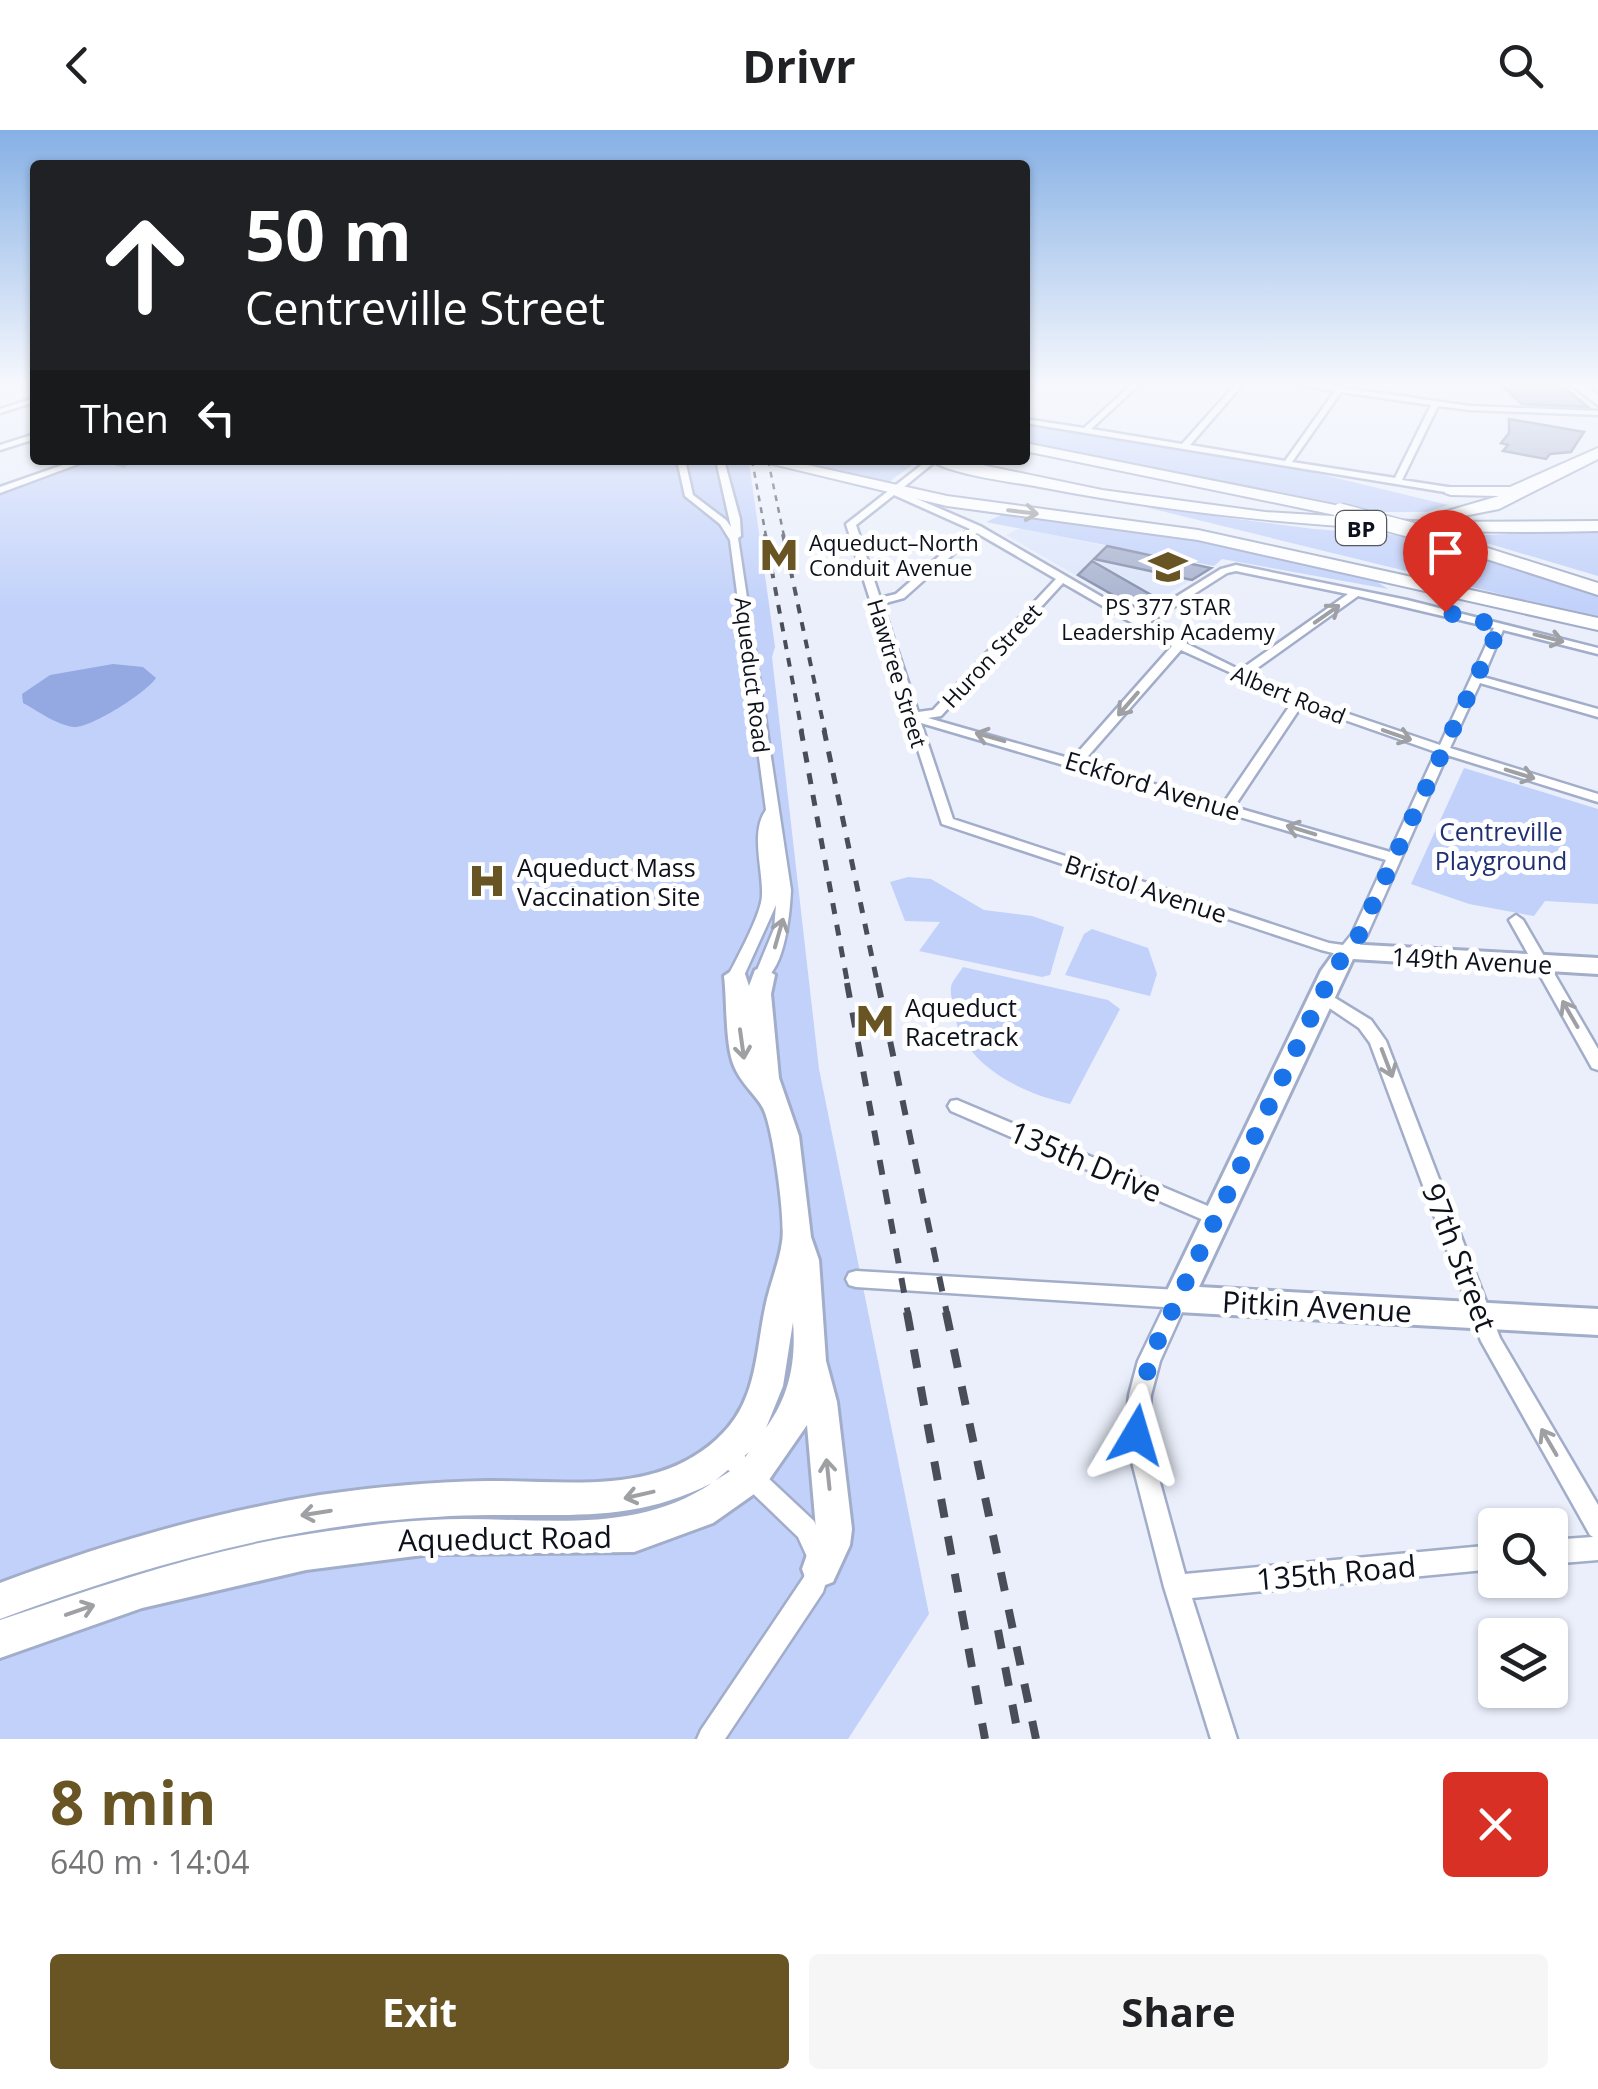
<!DOCTYPE html>
<html lang="en">
<head>
<meta charset="utf-8">
<style>
	:root { --surface:#fff; --page:#f6f6f6; --text:#202124; --muted:#757577; --accent:#685523 }
	body { margin:0; font-family:"Open Sans",sans-serif; background:var(--page); color:var(--text); height:100vh; display:flex; flex-direction:column; font-size:38px; white-space:nowrap }
	* { box-sizing:border-box; margin:0 }
	p { font-size:32px; color:var(--muted) }
	.icon { flex:none; width:55px; height:55px; fill:none; stroke:currentColor; stroke-width:2; stroke-linecap:round; stroke-linejoin:round }
	.map { position:relative; height:1609px; overflow:hidden }
	.panel { display:flex; flex-direction:column; background:var(--surface); flex:1 }
	.panel>* { flex:none }
	.banner { position:absolute; left:30px; top:30px; width:1000px; height:305px; border-radius:10px; box-shadow:0 2px 8px #0004; background:#202124; color:#fff; overflow:hidden }
	.fabs { position:absolute; left:1478px; top:1378px; display:grid; gap:20px }
	.fabs a { display:grid; place-items:center; width:90px; height:90px; border-radius:10px; background:var(--surface); box-shadow:0 2px 8px #0004; font-size:50px }
	.pin { position:absolute; display:grid; place-items:center; width:85px; height:85px; color:#fff; margin:-102px -42px; border-radius:50% 50% 50% 0; rotate:-45deg; box-shadow:0 0 10px #0007 }
	.pin .icon { rotate:45deg }
	.me { position:absolute; width:110px; margin:-55px; rotate:7deg; stroke-linejoin:round; filter:drop-shadow(0 0 8px #0008) }
	.turn { display:flex; align-items:center; gap:35px; height:210px; padding:0 50px; font-size:45px }
	.turn .icon { width:130px; height:130px; stroke-width:2.5 }
	.turn b { display:block; font-size:70px; line-height:85px }
	.then { display:flex; align-items:center; height:95px; padding:0 50px; background:#0003; gap:20px; font-size:38px }
	.round { display:grid; place-items:center; flex:none; width:105px; height:105px; border-radius:10px; background:var(--page) }
	.headline { display:flex; align-items:center; justify-content:space-between; height:170px; padding:0 50px }
	h1 { font-size:60px; font-weight:700; line-height:75px; color:var(--accent) }
	.button { display:flex; gap:20px; margin-top:auto; padding:20px 50px }
	.button a { flex:1; height:115px; border-radius:10px; background:var(--accent); color:#fff; font-size:40px; font-weight:700; line-height:115px; text-align:center }
	.button a+a { background:var(--page); color:var(--text) }
	header { display:flex; justify-content:space-between; align-items:center; height:130px; padding:0 50px; background:var(--surface); font-size:45px; font-weight:700 }
	.map>svg:first-child { display:block }
	.built { fill:#dce5fb }
	.green { fill:#c1d1fa }
	.water { fill:#94a9e1 }
	.building { fill:#a7b2ce; stroke:#828ca8; stroke-width:2.5 }
	.lines { fill:none; stroke-linecap:round; stroke-linejoin:round }
	.street-casing { stroke:#a2adca; stroke-width:5 }
	.secondary-casing { stroke:#a2adca; stroke-width:6 }
	.primary-casing { stroke:#a2adca; stroke-width:5 }
	.highway-casing { stroke:#a2adca; stroke-width:4 }
	.street { fill:#fff; fill-rule:evenodd }
	.secondary { fill:#fff; fill-rule:evenodd }
	.primary { fill:#fff; fill-rule:evenodd }
	.highway { fill:#fff; fill-rule:evenodd }
	.rail-far4 { stroke:#494d58; stroke-width:2.5; stroke-dasharray:6 6; stroke-linecap:butt }
	.rail-far3 { stroke:#494d58; stroke-width:4; stroke-dasharray:9 9; stroke-linecap:butt }
	.rail-far2 { stroke:#494d58; stroke-width:5; stroke-dasharray:11 11; stroke-linecap:butt }
	.rail-far1 { stroke:#494d58; stroke-width:6; stroke-dasharray:15 15; stroke-linecap:butt }
	.rail { stroke:#494d58; stroke-width:8; stroke-dasharray:19 19; stroke-linecap:butt }
	.highway-bridge-far1-casing { stroke:#a2adca; stroke-width:18; stroke-linecap:butt }
	.highway-bridge-casing { stroke:#a2adca; stroke-width:24; stroke-linecap:butt }
	.highway-bridge-far1 { stroke:#fff; stroke-width:15 }
	.highway-bridge { stroke:#fff; stroke-width:20 }
	.oneway { stroke:#9ea0a4 }
	.route { stroke:#1a73e8; stroke-width:18; stroke-dasharray:0 32.4 }
	.labels { text-anchor:middle; dominant-baseline:central; stroke-width:10; stroke-linejoin:round; paint-order:stroke }
	.shield { fill:#fff; stroke:#56585f; stroke-width:2.5 }
	.shield-label { font-size:22px; font-weight:bold; fill:#0d111b }
	.far-poi-label { font-size:22px; fill:#0d111b; stroke:#fff; text-anchor:start }
	.far-street-label { font-size:22px; fill:#0d111b; stroke:#fff }
	.street-label { font-size:25px; fill:#0d111b; stroke:#fff }
	.park-label { font-size:25px; fill:#203173; stroke:#fff }
	.poi-label { font-size:25px; fill:#0d111b; stroke:#fff; text-anchor:start }
	.near-street-label { font-size:30px; fill:#0d111b; stroke:#fff }
</style>
</head>
<body>
<header><svg class="icon" aria-label="back" viewBox="0 0 24 24"><path d="M15 5l-7 7 7 7"/></svg>Drivr<svg class="icon" aria-label="search" viewBox="0 0 24 24"><circle cx="10" cy="10" r="6"/><path d="M15 15l6 6"/></svg></header>
<div class="map">
<svg width="1598" height="1609" viewBox="0 0 1598 1609">
	<rect width="100%" height="100%" fill="#eaeffb"/>
	<path class="built" d="M1020,398L1211,438L1139,482L1006,405Z"/>
	<path class="green" d="M1025,295L1299,339L1448,375L1427,382H1383L1025,313Z
		M95,330L749,332L775,517L772,527L819,939L929,1484L848,1609H0V364Z
		M784,330H919L886,354Z
		M1145,377L1314,399L1413,406L1598,464V488Z
		M1001,385L1203,409L1368,446L1388,459L1222,429L1214,436L986,392Z
		M1598,400V446L1463,406Z
		M1464,638L1598,679V774L1545,771L1534,786L1469,774L1411,754Z
		M908,747L931,749L984,780L1032,786L1064,797L1050,845L1042,847L919,821L940,792L905,791L890,752Z
		M1092,799L1148,818L1157,844L1150,866L1065,845L1084,804Z
		M963,837L1108,870L1120,879L1070,974C1023,964 961,935 954,881C953,874 950,864 951,857C952,851 960,842 963,837Z"/>
	<path class="water" d="M113,534L143,537L156,548C146,563 92,597 75,597C58,596 38,581 23,573L22,564L50,545Z"/>
	<path class="building" d="M1500,254L1563,256L1588,277L1522,274Z
		M1509,289L1584,302L1571,322L1550,324L1546,329L1503,321L1508,315L1501,313L1509,303Z
		M1107,416L1211,438L1192,450L1094,429Z
		M1092,431L1160,470L1141,481L1078,445Z"/>
	<g class="lines">
		<g class="street-casing">
			<path id="street" d="M1029,254H1037L1025,263V257Z
				M1132,254H1140L1091,299L1182,314L1236,254H1243L1190,315L1285,331L1335,261L1297,254H1317L1470,276L1598,281V285L1470,280L1438,276L1402,350L1454,358L1455,360L1451,363L1025,293V289L1084,298ZM1341,262L1431,275L1395,348L1292,332Z
				M35,268V272L0,283V279Z
				M35,304V309L0,320V315Z
				M77,330H89L0,363V357Z
				M107,330H121L127,333L123,335Z
				M677,330H685L693,365L726,390L731,397L716,330H724L740,389L741,406L738,408L791,760C790,783 785,839 763,850L755,845L774,799L776,775L742,850L736,851L728,846C737,828 762,783 762,765C763,739 750,702 766,680L730,410L720,394L685,366Z
				M928,330H937L899,361L980,396L1140,489L1221,439L1236,435L1407,470L1598,518V524L1503,500L1483,547L1598,579V587L1480,553L1450,618L1598,664V672L1447,625L1367,805C1349,830 1350,827 1321,820L942,694L908,589L904,586L906,583L846,394ZM894,365L970,399L896,464L880,468L856,395ZM977,403L1056,449L933,580L918,582L882,474L904,468ZM1236,441L1348,464L1240,540L1147,494L1227,443ZM1063,453L1172,516L1072,629L928,588L941,586ZM1358,466L1494,498L1440,615L1337,580L1249,544ZM1181,520L1293,571L1223,674L1082,633ZM1302,575L1436,622L1390,722L1234,677ZM921,593L1386,730L1352,804L1343,815L1329,813L953,689Z
				M1516,785L1523,790L1598,919V940L1592,938L1509,790Z
				M1322,860L1371,890L1386,911L1500,1208L1598,1375V1430L1550,1434V1410L1593,1407L1590,1405L1481,1211L1370,913L1359,898L1316,869L1314,865L1316,861Z
				M957,970L1222,1082L1224,1087L1222,1092L1215,1095L1208,1092L951,981L948,976L951,971Z
				M856,1141L1178,1160L1185,1163L1188,1169L1160,1231L1151,1265L1147,1305L1185,1444L1495,1415V1439L1192,1468L1237,1609H1211L1164,1457L1125,1305L1129,1265L1138,1231L1164,1177L856,1157L849,1155L846,1149L849,1143Z
				M726,1313L734,1316L814,1391L833,1430L823,1462L725,1609H697L701,1600L804,1447L809,1431L798,1407L718,1330L715,1323L718,1316Z"/>
		</g>
		<g class="secondary-casing">
			<path id="secondary" d="M1347,814L1598,828V844L1353,829L1199,1157L1598,1179V1205L1178,1182L1167,1178L1163,1169L1321,841L1339,816Z
				M763,837L775,845L771,864L779,948L799,1006L811,1107L819,1130L826,1231L837,1272L852,1399L850,1415L833,1452L820,1457L807,1452L802,1439L816,1399L807,1295L764,1357L713,1393L634,1422L431,1424L306,1440L142,1478L0,1528V1490C101,1456 203,1420 309,1404C348,1398 390,1392 430,1390C526,1384 627,1410 712,1353C635,1392 572,1384 489,1385C454,1385 418,1388 383,1391C251,1405 124,1443 0,1489V1453C104,1414 210,1383 320,1365C375,1357 431,1352 486,1351C564,1350 654,1367 717,1309C757,1273 755,1226 765,1178C769,1156 779,1134 782,1112C786,1091 773,997 763,978C756,965 740,952 734,936C725,915 727,870 724,846L736,838L744,841L749,856L755,840ZM793,1192C796,1231 790,1265 766,1298L783,1256ZM749,1322L740,1335L716,1350Z"/>
		</g>
		<g class="primary-casing">
			<path id="primary" d="M1570,254H1584L1598,265V275Z"/>
		</g>
		<g class="highway-casing">
			<path id="highway" d="M1025,313L1340,376L1348,381L1340,386L1025,321Z
				M1598,318V329L1499,379L1438,391L1430,386L1499,366L1451,365L1445,363V357H1510Z
				M756,330H785L947,366L1198,400L1598,488V500L1198,410L947,376Z
				M930,330H958L1102,360L1265,382L1430,392L1598,391V401C1409,406 1225,393 1040,357C1012,352 952,345 930,330Z
				M1443,404L1598,453V465L1437,413V405Z"/>
		</g>
		<use href="#street" class="street"/>
		<use href="#secondary" class="secondary"/>
		<use href="#primary" class="primary"/>
		<use href="#highway" class="highway"/>
		<path class="rail-far4" d="M752,330L766,406
			M768,330L784,406"/>
		<path class="rail-far3" d="M765,404L802,602
			M783,404L825,602"/>
		<path class="rail-far2" d="M801,600L848,856
			M824,600L878,856"/>
		<path class="rail-far1" d="M847,853L908,1184
			M878,853L947,1184"/>
		<path class="rail" d="M907,1182L985,1609
			M946,1182L1036,1609
			M998,1500L1019,1609"/>
		<g class="highway-bridge-far1-casing">
			<path id="highway-bridge-far1" d="M1340,381L1434,406"/>
		</g>
		<g class="highway-bridge-casing">
			<path id="highway-bridge" d="M1424,404L1443,409"/>
		</g>
		<use href="#highway-bridge-far1" class="highway-bridge-far1"/>
		<use href="#highway-bridge" class="highway-bridge"/>
	</g>
	<defs><path id="oneway-shaft" d="M-6 0H5M1.5-3L5.5 0L1.5 3" fill="none" stroke-width="1.6" stroke-linecap="round" stroke-linejoin="round" transform="scale(2.5)"/></defs>
	<g class="oneway">
		<use href="#oneway-shaft" transform="translate(1023 382) rotate(7)"/>
		<use href="#oneway-shaft" transform="translate(1327 484) rotate(-35)"/>
		<use href="#oneway-shaft" transform="translate(1549 508) rotate(14)"/>
		<use href="#oneway-shaft" transform="translate(1128 574) rotate(131)"/>
		<use href="#oneway-shaft" transform="translate(1397 605) rotate(19)"/>
		<use href="#oneway-shaft" transform="translate(990 607) rotate(-164)"/>
		<use href="#oneway-shaft" transform="translate(1520 644) rotate(17)"/>
		<use href="#oneway-shaft" transform="translate(1301 700) rotate(-163)"/>
		<use href="#oneway-shaft" transform="translate(779 803) rotate(-74)"/>
		<use href="#oneway-shaft" transform="translate(1570 884) rotate(-120)"/>
		<use href="#oneway-shaft" transform="translate(742 914) rotate(82)"/>
		<use href="#oneway-shaft" transform="translate(1387 933) rotate(69)"/>
		<use href="#oneway-shaft" transform="translate(1549 1312) rotate(-120)"/>
		<use href="#oneway-shaft" transform="translate(828 1344) rotate(-96)"/>
		<use href="#oneway-shaft" transform="translate(639 1365) rotate(167)"/>
		<use href="#oneway-shaft" transform="translate(316 1383) rotate(171)"/>
		<use href="#oneway-shaft" transform="translate(80 1480) rotate(-19)"/>
	</g>
	<linearGradient id="sky" x2="0" y2="1"><stop stop-color="#86b0e5"/><stop offset="0.53" stop-color="#f6f8fd"/><stop offset="1" stop-color="#f6f8fd" stop-opacity="0"/></linearGradient>
	<rect width="1598" height="479" fill="url(#sky)"/>
	<g class="lines">
		<path class="route" d="M1136,1305L1140,1265L1155,1217L1333,841L1359,805L1500,496L1445,482"/>
	</g>
	<defs>
		<g id="metro-bare" transform="scale(3)"><path d="M-5.5 5V-5H-3L0 0L3-5H5.5V5H3V-.5L0 4L-3-.5V5Z" fill="#685523" stroke="#fff" stroke-width="2.5" paint-order="stroke"/></g>
		<g id="school-bare" transform="scale(3)"><path d="M0-5L7-2L0 1L-7-2ZM-4 1L0 2.5L4 1V4Q0 6-4 4Z" fill="#685523" stroke="#fff" stroke-width="2.5" paint-order="stroke"/></g>
		<g id="hospital-bare" transform="scale(3)"><path d="M-5-5h3v3.5h4V-5h3V5h-3V1.5h-4V5h-3Z" fill="#685523" stroke="#fff" stroke-width="2.5" paint-order="stroke"/></g>
	</defs>
	<g fill-rule="evenodd">
		<use href="#metro-bare" x="779" y="425"/>
		<use href="#school-bare" x="1168" y="437"/>
		<use href="#hospital-bare" x="487" y="751"/>
		<use href="#metro-bare" x="875" y="891"/>
	</g>
	<g class="labels">
		<rect class="shield" x="1336" y="381" width="50" height="34" rx="8"/>
		<g class="shield-label">
			<text x="1361" y="398">BP</text>
		</g>
		<g class="far-poi-label">
			<text x="809" y="412">Aqueduct–North<tspan x="809" dy="25">Conduit Avenue</tspan></text>
			<text x="1168" y="476" text-anchor="middle">PS 377 STAR<tspan x="1168" dy="25">Leadership Academy</tspan></text>
		</g>
		<g class="far-street-label">
			<text transform="translate(991 525) rotate(-47)">Huron Street</text>
			<text transform="translate(898 543) rotate(73)">Hawtree Street</text>
			<text transform="translate(753 545) rotate(83)">Aqueduct Road</text>
			<text transform="translate(1289 564) rotate(22)">Albert Road</text>
		</g>
		<g class="street-label">
			<text transform="translate(1153 655) rotate(17)">Eckford Avenue</text>
			<text transform="translate(1146 758) rotate(18)">Bristol Avenue</text>
			<text transform="translate(1472 830) rotate(3)">149th Avenue</text>
		</g>
		<g class="park-label">
			<text x="1501" y="701">Centreville<tspan x="1501" dy="29">Playground</tspan></text>
		</g>
		<g class="poi-label">
			<text x="517" y="737">Aqueduct Mass<tspan x="517" dy="29">Vaccination Site</tspan></text>
			<text x="905" y="877">Aqueduct<tspan x="905" dy="29">Racetrack</tspan></text>
		</g>
		<g class="near-street-label">
			<text transform="translate(1086 1031) rotate(23)">135th Drive</text>
			<text transform="translate(1460 1127) rotate(69)">97th Street</text>
			<text transform="translate(1317 1176) rotate(3)">Pitkin Avenue</text>
			<text transform="translate(505 1408) rotate(-1)">Aqueduct Road</text>
			<text transform="translate(1336 1442) rotate(-5)">135th Road</text>
		</g>
	</g>
</svg>
<div class="fabs">
<a><svg class="icon" aria-label="search" viewBox="0 0 24 24"><circle cx="10" cy="10" r="6"/><path d="M15 15l6 6"/></svg></a>
<a><svg class="icon" aria-label="layers" viewBox="0 0 24 24"><path d="M12 4l9 5-9 5-9-5zM3 14l9 5 9-5"/></svg></a>
</div>
<div class="pin" style="left:1445px;top:482px;background:#d93025"><svg class="icon" aria-label="arrive" viewBox="0 0 24 24"><path d="M6 21V4h12l-3 4 3 4H6"/></svg></div>
<svg class="me" style="left:1136px;top:1305px" viewBox="-20 -20 40 40"><path d="M0-17L14 15 0 8-14 15z" fill="#1a73e8" stroke="#fff" stroke-width="4"/></svg>
<div class="banner">
<div class="turn"><svg class="icon" aria-label="ahead" viewBox="0 0 24 24"><path d="M12 20V5M6 11l6-6 6 6"/></svg><div><b>50 m</b>Centreville Street</div></div>
<div class="then">Then<svg class="icon" aria-label="left" viewBox="0 0 24 24"><path d="M17 20v-9H6M10 6l-5 5 5 5"/></svg></div>
</div>
</div>
<section class="panel">
<div class="headline"><div><h1>8 min</h1><p>640 m · 14:04</p></div><a class="round" style="background:#d93025;color:#fff"><svg class="icon" aria-label="close" viewBox="0 0 24 24"><path d="M6 6l12 12M18 6L6 18"/></svg></a></div>
<div class="button"><a>Exit</a><a>Share</a></div>
</section>
</body>
</html>
